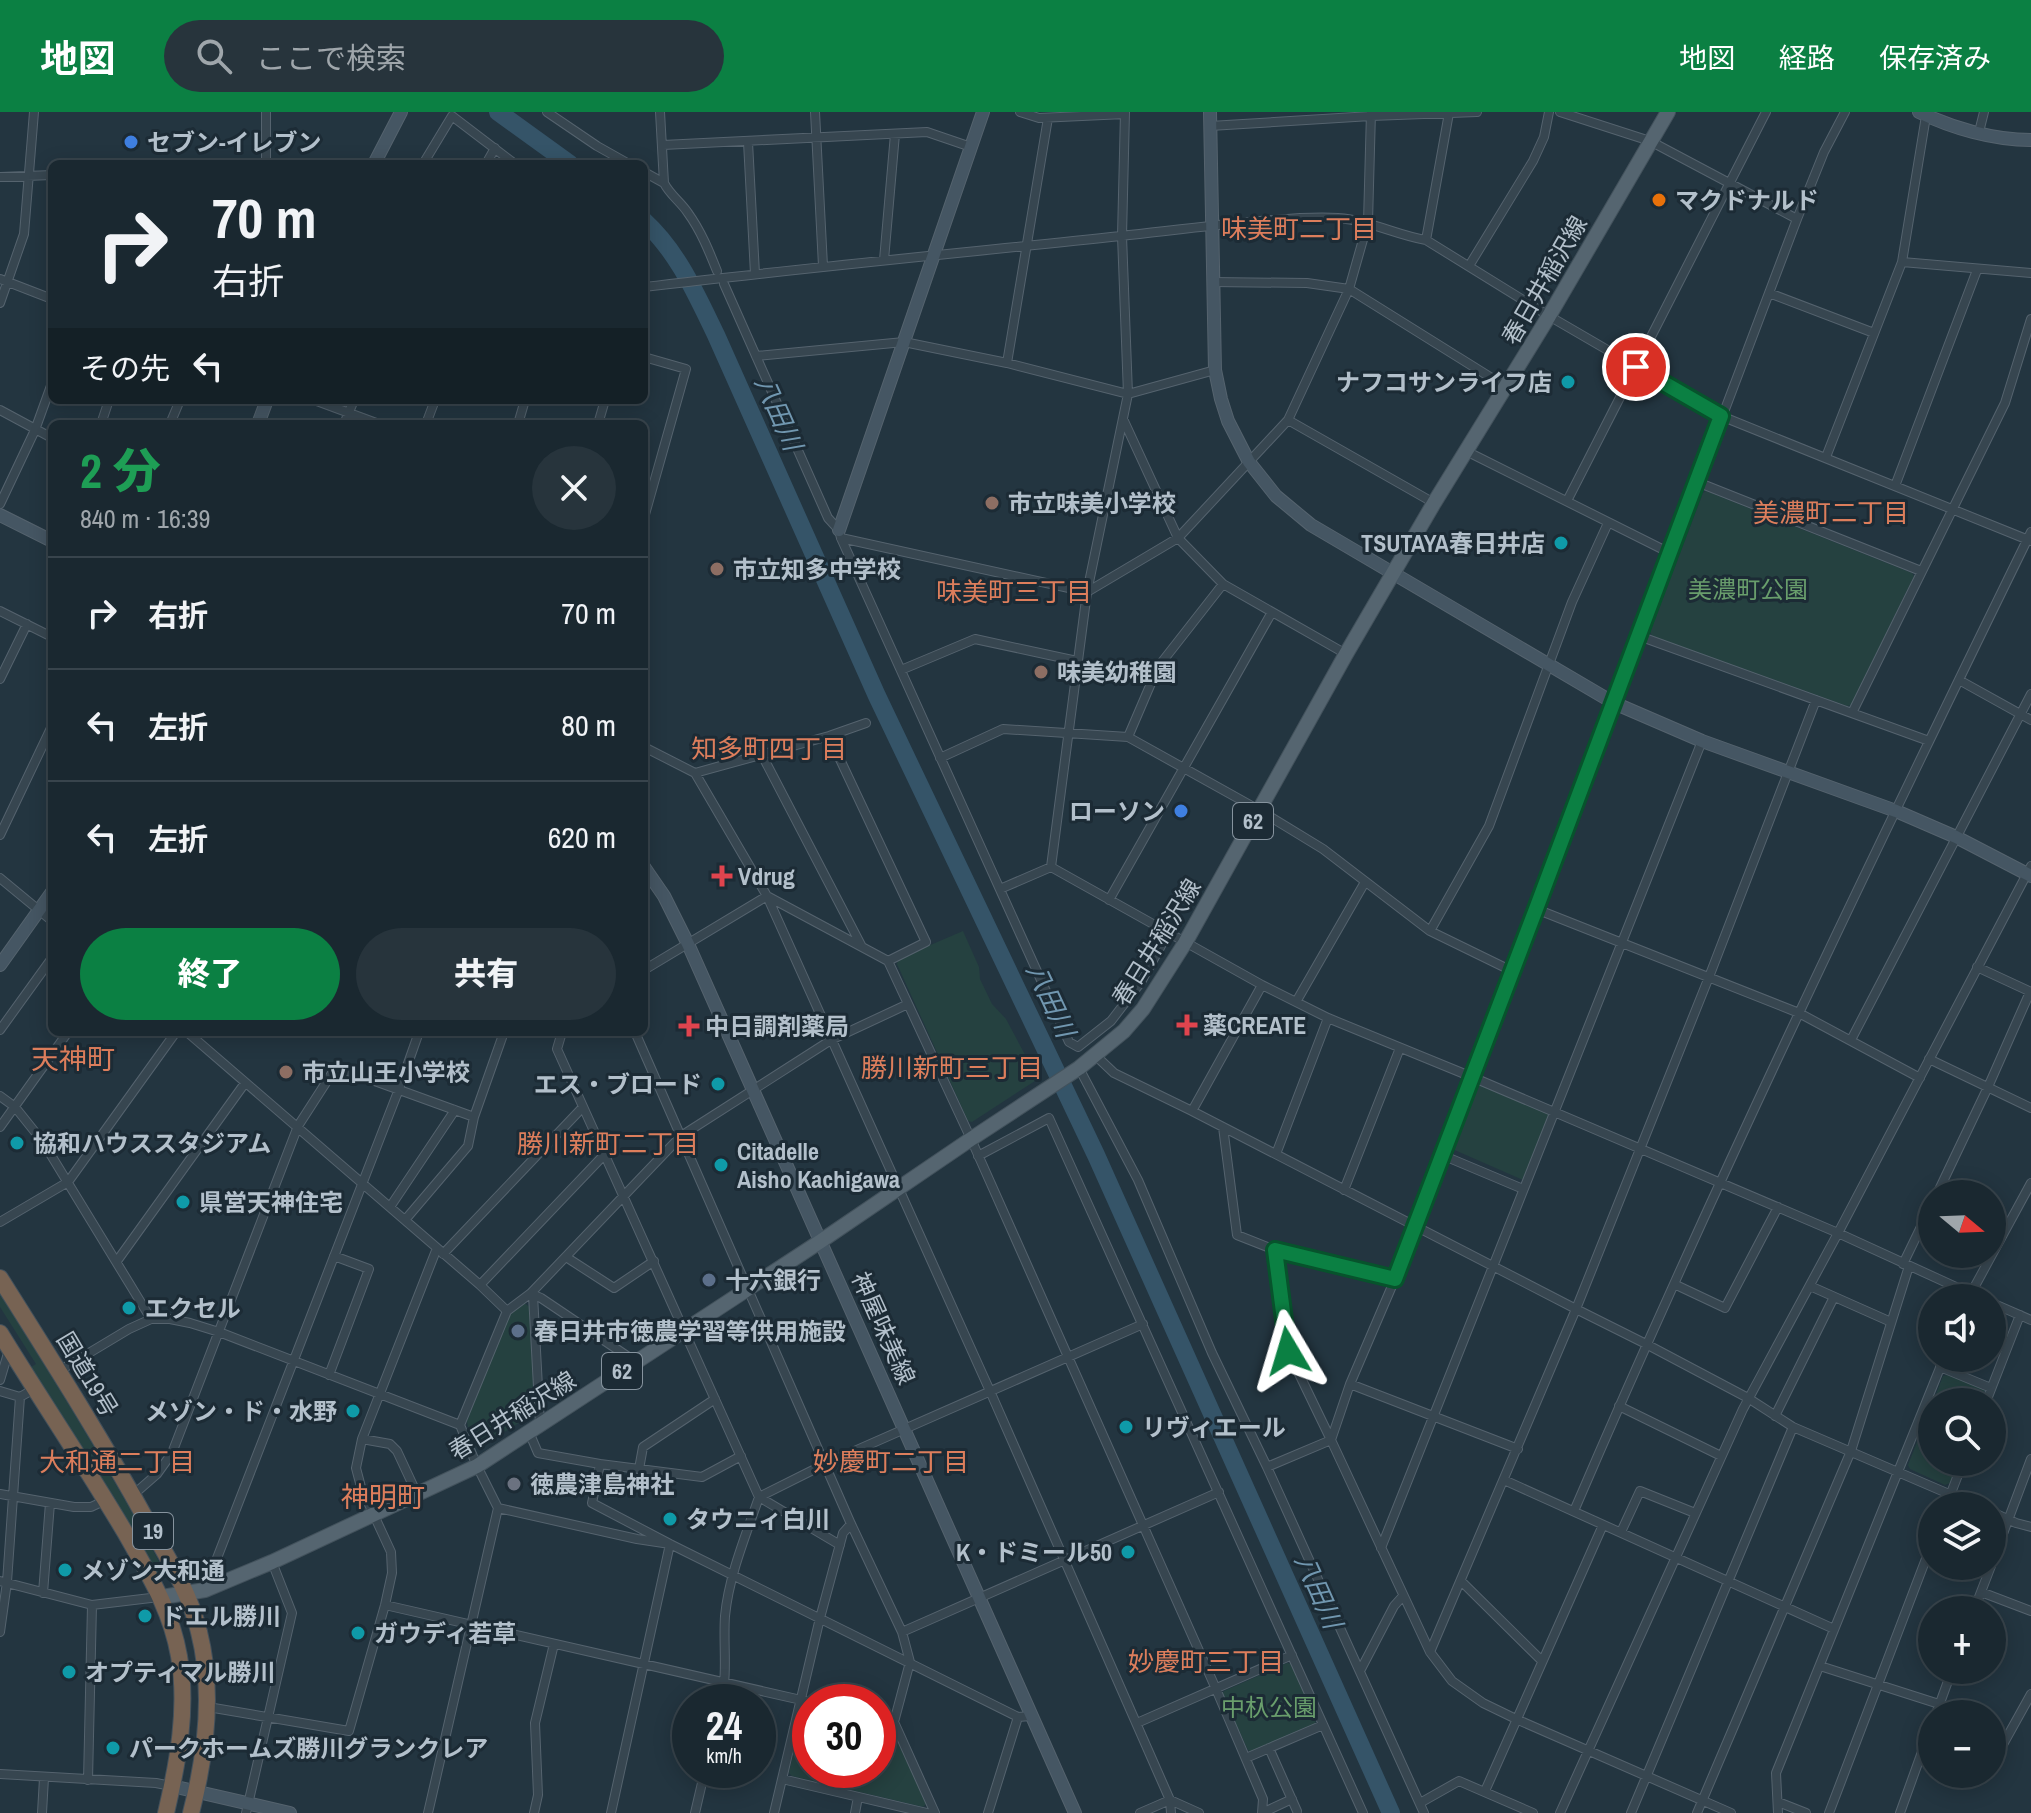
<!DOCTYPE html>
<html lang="ja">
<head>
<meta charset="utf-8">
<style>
	:root { --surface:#1a2830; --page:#27343c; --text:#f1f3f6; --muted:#9fa6ab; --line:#38444c; --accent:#0b8043 }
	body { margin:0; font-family:"Archivo Narrow","Noto Sans JP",sans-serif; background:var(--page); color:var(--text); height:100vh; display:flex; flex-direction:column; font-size:30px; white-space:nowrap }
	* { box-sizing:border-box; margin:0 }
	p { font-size:26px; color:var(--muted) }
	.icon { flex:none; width:44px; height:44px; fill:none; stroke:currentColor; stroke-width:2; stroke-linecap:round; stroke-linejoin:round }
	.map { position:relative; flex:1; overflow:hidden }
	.side { position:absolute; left:48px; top:308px; width:600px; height:616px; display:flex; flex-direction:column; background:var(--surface); border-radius:12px; box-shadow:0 4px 20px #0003,0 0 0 2px var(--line) }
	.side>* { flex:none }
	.top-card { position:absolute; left:48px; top:48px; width:600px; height:244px; border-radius:12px; box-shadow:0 4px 20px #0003,0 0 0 2px var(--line); background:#1a2830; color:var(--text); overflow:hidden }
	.needle { width:52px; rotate:109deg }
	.buttons { position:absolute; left:1918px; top:1068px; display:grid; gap:16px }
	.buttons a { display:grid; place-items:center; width:88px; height:88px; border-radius:50%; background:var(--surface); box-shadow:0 4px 20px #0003,0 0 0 2px var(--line); font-size:40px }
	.speed { position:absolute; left:672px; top:1572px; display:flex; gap:16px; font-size:40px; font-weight:700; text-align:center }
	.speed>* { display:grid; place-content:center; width:104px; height:104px; border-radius:50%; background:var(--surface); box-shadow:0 4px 20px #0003,0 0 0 2px var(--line); line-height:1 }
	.speed small { font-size:20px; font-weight:400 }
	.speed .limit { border:12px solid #d22; background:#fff; color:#111 }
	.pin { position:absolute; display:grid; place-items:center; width:68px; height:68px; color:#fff; margin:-34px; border:4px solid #fff; border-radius:50%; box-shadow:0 2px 8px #0007 }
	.me { position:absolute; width:88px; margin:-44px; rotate:353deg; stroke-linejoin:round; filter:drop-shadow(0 0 6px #0008) }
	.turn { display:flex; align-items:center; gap:28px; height:168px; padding:0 32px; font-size:36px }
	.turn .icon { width:104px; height:104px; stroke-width:2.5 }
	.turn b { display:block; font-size:56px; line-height:68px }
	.then { display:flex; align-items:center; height:76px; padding:0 32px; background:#0003; gap:16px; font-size:30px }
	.round { display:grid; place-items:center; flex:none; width:84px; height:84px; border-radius:42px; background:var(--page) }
	.summary { display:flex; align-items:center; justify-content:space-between; height:136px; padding:0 32px }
	h1 { font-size:48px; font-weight:800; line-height:60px; color:#1e9e55 }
	.cta { display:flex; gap:16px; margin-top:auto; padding:16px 32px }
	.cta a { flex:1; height:92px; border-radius:48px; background:var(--accent); color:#fff; font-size:32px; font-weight:800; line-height:92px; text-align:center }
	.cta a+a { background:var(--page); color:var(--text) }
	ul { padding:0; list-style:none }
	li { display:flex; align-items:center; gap:24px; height:112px; padding:0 32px; border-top:2px solid var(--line) }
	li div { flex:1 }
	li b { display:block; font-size:30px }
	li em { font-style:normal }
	header { display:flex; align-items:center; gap:48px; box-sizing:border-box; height:112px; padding:0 40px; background:var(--accent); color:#fff }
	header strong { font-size:38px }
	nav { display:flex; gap:44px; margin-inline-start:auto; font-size:28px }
	.search { width:560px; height:72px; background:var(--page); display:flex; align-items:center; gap:20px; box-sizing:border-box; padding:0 28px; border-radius:44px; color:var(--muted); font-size:30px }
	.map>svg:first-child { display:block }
	.green { fill:#254140 }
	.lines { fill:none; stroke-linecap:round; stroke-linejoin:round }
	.river { stroke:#355468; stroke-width:18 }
	.street-casing { stroke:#55636e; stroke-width:10 }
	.secondary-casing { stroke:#55636e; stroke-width:14 }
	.primary-casing { stroke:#43525c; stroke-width:16 }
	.highway-casing { stroke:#42505b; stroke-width:18 }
	.street { stroke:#374650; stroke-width:8 }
	.secondary { stroke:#455663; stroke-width:12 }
	.primary { stroke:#556570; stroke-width:14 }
	.highway { stroke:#776353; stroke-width:16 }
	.route-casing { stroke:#07532c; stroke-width:20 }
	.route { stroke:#0b8043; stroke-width:14 }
	.shop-dot { fill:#3f7fe0; stroke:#1c2b35; stroke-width:3 }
	.food-dot { fill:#e8710a; stroke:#1c2b35; stroke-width:3 }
	.culture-dot { fill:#0f9aa8; stroke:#1c2b35; stroke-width:3 }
	.education-dot { fill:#8d6e63; stroke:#1c2b35; stroke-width:3 }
	.health-dot { fill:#e0444e; stroke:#1c2b35; stroke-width:3 }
	.service-dot { fill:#5c6f8a; stroke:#1c2b35; stroke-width:3 }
	.worship-dot { fill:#6b7280; stroke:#1c2b35; stroke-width:3 }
	.labels { text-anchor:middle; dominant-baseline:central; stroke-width:6; stroke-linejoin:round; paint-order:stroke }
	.shield { fill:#1c2b35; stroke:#86939e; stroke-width:2 }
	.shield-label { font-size:22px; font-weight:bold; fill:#b3c0cb }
	.poi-label { font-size:24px; font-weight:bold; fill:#b3c0cb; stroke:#1c2b35; text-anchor:start }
	.street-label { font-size:24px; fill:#b3c0cb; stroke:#1c2b35 }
	.park-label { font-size:24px; fill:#699e6c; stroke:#1c2b35 }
	.neighbourhood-label { font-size:26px; fill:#dd7e5c; stroke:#1c2b35 }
	.water-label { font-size:26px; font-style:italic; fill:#7197b0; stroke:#1c2b35 }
	.quarter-label { font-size:28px; fill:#dd7e5c; stroke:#1c2b35 }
</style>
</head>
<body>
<header>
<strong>地図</strong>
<div class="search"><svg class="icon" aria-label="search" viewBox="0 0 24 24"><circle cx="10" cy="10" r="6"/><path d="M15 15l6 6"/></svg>ここで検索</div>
<nav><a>地図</a><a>経路</a><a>保存済み</a></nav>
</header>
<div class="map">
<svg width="2031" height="1701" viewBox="0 0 2031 1701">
	<rect width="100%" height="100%" fill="#233540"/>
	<path class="green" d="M1706,379L1912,461L1914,464L1851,593L1847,594L1652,524L1650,520L1703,381Z
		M963,819L979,855L980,867L992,892L1006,907L1038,967L972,1010L968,1009L897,852L898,847Z
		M1475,969L1550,1002L1523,1068L1450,1036Z
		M0,1182C57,1272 112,1362 162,1455L163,1464L160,1465L155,1460L125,1404L31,1255L36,1252L0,1195Z
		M524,1191L530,1195L535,1301L480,1335H477L468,1315L467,1309L509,1202Z
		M1947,1263L1983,1277L1985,1281L1981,1290H1933L1943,1264Z
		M1932,1292V1350H1958L1950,1371L1945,1373L1910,1357L1908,1353Z
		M1287,1551L1291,1552L1316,1607L1315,1612L1252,1640L1248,1638L1222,1582L1224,1579Z
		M806,1594L810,1595V1658H878V1611L888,1613L892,1617L926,1692L923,1695L792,1664L789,1661L803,1596Z"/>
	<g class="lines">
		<path class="river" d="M498,0L570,52
			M644,109C678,140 696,182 716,223L877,584L1096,1043L1391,1701"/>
		<g class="street-casing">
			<path id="street" d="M547,0L597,34L629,52
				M660,0L664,71C670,83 681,90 688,101C701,119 709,139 717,159
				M815,0L823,154
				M1020,0L1039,6L1125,2
				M1560,0L1650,29L1797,107
				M1210,14L1371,4L1477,0
				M1979,20L1984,0
				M748,30L755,162
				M663,33L927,20L971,35
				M266,52V0
				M423,52L452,4L515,52
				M486,52L495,36
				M644,60L664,71
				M0,65L52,63
				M1426,128L1449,1
				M884,148L895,22
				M1902,150L2031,161
				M1469,154L1533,49L1544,25L1549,0
				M0,167L52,187
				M1212,170L1307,171L1349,177L1506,275
				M724,172L828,406L839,418L841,426L1069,930L1078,935L1111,909L1141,870L1168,821
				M644,175C803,156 962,141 1121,124C1167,119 1213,113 1260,109C1286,107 1312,104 1338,106C1369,108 1396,123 1426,128L1549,204L1721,304L2031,429
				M1769,181L1874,221
				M0,191L24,122L34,0
				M756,244L904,230L1007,251L1128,282L1215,258
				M644,245L686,257L644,406
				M1007,251L1048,6
				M314,288L379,312H429
				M0,298L52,326
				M1288,308L1434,391
				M1124,309L1178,426L1223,472L1346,542
				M101,312L109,288
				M170,312L180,288
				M344,312L354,288
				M426,312L435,288
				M518,312L525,288
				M598,312L605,288
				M1466,339L1670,441
				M1826,345L1902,150L1926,4
				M1697,370L1921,459
				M1895,374L1977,158
				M1567,389L1766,0
				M0,392L35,318L52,271
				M841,426L1087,480L1178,426L1288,308L1349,177L1368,110L1371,0
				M0,499L52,525
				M1639,524L1929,629
				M901,558L975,527L1077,549
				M0,567L27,512
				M1959,568L2031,608
				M1852,601L2005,291L2031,207
				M829,624L926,830L888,849
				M1128,625L1158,555L1223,472
				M644,635L695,661L767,784L990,1279L1170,1688L1171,1701
				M762,643L861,833
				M940,646L1003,617L1128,625L1259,698L1323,737L1430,819L1512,859
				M695,661L829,624L866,611
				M0,723L52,614
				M1051,755L1262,873L1328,906L1472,965L1838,1121L1980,1186
				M1051,755L1087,480L1128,282L1122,124L1125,0
				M0,766L52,809
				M1000,777L1051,755
				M1109,788L1272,500
				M1536,797L1799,901L1920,966
				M1430,819L1489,714L1572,490L1608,411
				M1977,855L2031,880
				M644,858L767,784L888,849L971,1027L1216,1577L1263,1687L1262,1701
				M1296,890L1365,770
				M0,918L52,846
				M187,920L480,1173L507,1199
				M562,920L557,937L759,1385L840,1433
				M635,920L851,1412L902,1520L910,1550L894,1610L935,1701
				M1851,928L2031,582
				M1095,943L1114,961L1192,999L1576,1197L1646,1232L1748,1286L1793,1315L1977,1394
				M1929,947L2031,996
				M1079,956L1138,1068L1212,1241L1267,1355L1424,1701
				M0,984L15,995L43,1030L151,1207
				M1192,999L1262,873
				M0,1015L68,920
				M1223,1015L1237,1123L1275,1138L1288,1239L1331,1328L1267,1355
				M1276,1042L1328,906
				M1442,1043L1523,1077
				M978,1044L1049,1006L1363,1701
				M1344,1078L1400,936
				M1937,1082L1988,975L2030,880
				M390,1095L455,998
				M405,1108L468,1034L474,1005
				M0,1110L68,1070L176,920
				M1275,1138L1395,1167
				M443,1142L583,995
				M566,1145L614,1176L654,1149
				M117,1149L245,971
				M1903,1152L1932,1092
				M1674,1172L1725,1196L1778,1095
				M480,1173L605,1042
				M1810,1174L1891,1210
				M532,1182L541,1186L636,1250
				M533,1183L540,1312
				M1969,1185L2031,1071
				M1992,1191L2031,1208
				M1940,1255L1991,1276
				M59,1259L129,1217L151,1207H170L190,1211L219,1220L460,1313
				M329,1263L369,1157L334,1144
				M0,1268L9,1238
				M1350,1272L1518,1337
				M0,1279L20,1285L34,1277
				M1986,1290L2020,1203
				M1619,1294L1721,1344
				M1775,1304L1834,1185
				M529,1320L538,1341L600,1352L702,1365L741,1344
				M362,1327L390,1332L397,1339L417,1382
				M600,1352L592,1391L670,1432L1018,1605L1031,1604
				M639,1357L643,1335L715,1287
				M1504,1368L1834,1517
				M0,1382L74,1395H91L106,1388
				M133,1383L157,1362L172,1341L298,1014L336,955L474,1005L504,920
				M1946,1394L1963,1350
				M498,1396L637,1427L670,1432L611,1701
				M1574,1399C1716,1068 1873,743 2031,420
				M1992,1400L2016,1411L2031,1415
				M1621,1420L1640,1379L1695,1401
				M1381,1436L1702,629
				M1992,1451L2031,1347
				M0,1469L92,1493L159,1485
				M1461,1469L1542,1549
				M205,1477L399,977L419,920
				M1981,1480L2031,1499
				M43,1481L50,1391
				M385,1493L810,1590
				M1974,1498L1991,1454
				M0,1520L7,1470L20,1285
				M902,1520L1219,1380
				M1430,1540L1576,1197L1709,865L1816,588
				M1820,1554L1939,1592
				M1360,1559L1394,1494L1403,1484
				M721,1590C728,1561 723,1533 725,1504C729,1463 746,1423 759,1385L825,1352L1143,1212
				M208,1595L349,1619L385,1493L392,1461L391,1440L361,1375L356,1356L362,1327L437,1136
				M1936,1602L1952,1558
				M878,1606L894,1610
				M1137,1611L1292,1543
				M1992,1631L2001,1636L2031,1582
				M1269,1636L1297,1699
				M1246,1646L1323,1613
				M0,1662L156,1671L171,1674
				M782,1667L927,1701
				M88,1668L92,1493
				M1485,1679L1603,1413
				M1778,1690L1806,1701
				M1420,1691L1459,1669L1533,1701
				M42,1701L44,1666
				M246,1701L292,1501L272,1450
				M428,1701L498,1396L477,1354L460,1313L507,1199L531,1181L681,1024L831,928L908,892
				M534,1701L538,1683L535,1611L554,1532
				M695,1701L705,1658
				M774,1701L820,1506L843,1421L851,1412
				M855,1701L858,1685
				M988,1701L1018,1605
				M1140,1701L1170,1688L1199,1701
				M1262,1701L1292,1687
				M1560,1701L1743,1297L1838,1121L2031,754
				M1631,1701L1793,1315
				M1697,1701L1851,1339L1909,1154
				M1731,1701L1516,1607L1483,1591L1452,1569L1430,1540L1331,1328L1350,1272L1395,1167L1536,797L1797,107L1824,40L1845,0
				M1778,1701L1776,1661L1944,1246
				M1829,1701L1932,1431
				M1900,1701L1932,1612"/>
		</g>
		<g class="secondary-casing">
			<path id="secondary" d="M1210,0L1215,258L1221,287L1228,309L1249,350L1276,384L1311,413L1614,591L1702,629L1896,699L1956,725L2031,764
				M1919,0C1952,16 1993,28 2031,28
				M374,52L401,0
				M258,312L267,288
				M0,403L52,429
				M839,418L983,0
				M644,755L664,784L688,832L1075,1701
				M0,853L52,780
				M172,1674L290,1701"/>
		</g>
		<g class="primary-casing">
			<path id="primary" d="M162,1485L205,1478L272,1450L477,1354L821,1129L971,1027L1079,956L1124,919L1143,897L1185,831L1346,542L1434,391L1549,204L1668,0"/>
		</g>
		<g class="highway-casing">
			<path id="highway" d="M0,1166C51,1247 102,1327 148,1411C168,1446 190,1481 199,1520C214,1579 206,1643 191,1701
				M0,1221C41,1288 86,1354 126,1422C149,1463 171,1498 179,1544C188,1596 178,1650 166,1701"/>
		</g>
		<use href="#street" class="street"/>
		<use href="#secondary" class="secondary"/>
		<use href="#primary" class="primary"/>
		<use href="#highway" class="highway"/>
	</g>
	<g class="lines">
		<g class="route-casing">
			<path id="route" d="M1288,1239L1275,1138L1395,1167L1536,797L1721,304L1636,255"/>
		</g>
		<use href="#route" class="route"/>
	</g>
	<g class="shop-dot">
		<circle cx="131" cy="30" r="8"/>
		<circle cx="1181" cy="699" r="8"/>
	</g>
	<circle class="food-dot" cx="1659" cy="88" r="8"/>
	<g class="culture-dot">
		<circle cx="1568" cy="270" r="8"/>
		<circle cx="1561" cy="431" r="8"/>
		<circle cx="718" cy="972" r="8"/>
		<circle cx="17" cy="1031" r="8"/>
		<circle cx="721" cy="1053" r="8"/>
		<circle cx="183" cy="1090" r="8"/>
		<circle cx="129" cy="1196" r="8"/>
		<circle cx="353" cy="1299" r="8"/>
		<circle cx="1126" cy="1315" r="8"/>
		<circle cx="670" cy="1407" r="8"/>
		<circle cx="1128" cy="1440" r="8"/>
		<circle cx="65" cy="1458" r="8"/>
		<circle cx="145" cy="1504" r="8"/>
		<circle cx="358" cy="1521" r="8"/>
		<circle cx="69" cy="1560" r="8"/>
		<circle cx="113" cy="1636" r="8"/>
	</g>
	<g class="education-dot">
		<circle cx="992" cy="391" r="8"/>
		<circle cx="717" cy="457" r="8"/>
		<circle cx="1041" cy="560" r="8"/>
		<circle cx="286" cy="960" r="8"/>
	</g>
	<g class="health-dot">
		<path d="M718 752h8v8h8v8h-8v8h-8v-8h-8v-8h8z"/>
		<path d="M1183 901h8v8h8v8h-8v8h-8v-8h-8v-8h8z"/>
		<path d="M685 902h8v8h8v8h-8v8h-8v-8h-8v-8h8z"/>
	</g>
	<g class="service-dot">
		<circle cx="709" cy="1168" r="8"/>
		<circle cx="518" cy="1219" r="8"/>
	</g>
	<circle class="worship-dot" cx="514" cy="1372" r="8"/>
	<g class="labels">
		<g class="shield">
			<rect x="1233" y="691" width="40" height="36" rx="6"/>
			<rect x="602" y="1241" width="40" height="36" rx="6"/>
			<rect x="133" y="1401" width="40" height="36" rx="6"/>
		</g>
		<g class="shield-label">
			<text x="1253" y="709">62</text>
			<text x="622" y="1259">62</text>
			<text x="153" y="1419">19</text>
		</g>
		<g class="poi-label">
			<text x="147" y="30">セブン-イレブン</text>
			<text x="1675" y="88">マクドナルド</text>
			<text x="1552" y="270" text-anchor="end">ナフコサンライフ店</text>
			<text x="1008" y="391">市立味美小学校</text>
			<text x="1545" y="431" text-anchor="end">TSUTAYA春日井店</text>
			<text x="733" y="457">市立知多中学校</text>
			<text x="1057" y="560">味美幼稚園</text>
			<text x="1165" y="699" text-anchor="end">ローソン</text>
			<text x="738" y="764">Vdrug</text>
			<text x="1203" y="913">薬CREATE</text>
			<text x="705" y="914">中日調剤薬局</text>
			<text x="302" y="960">市立山王小学校</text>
			<text x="702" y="972" text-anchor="end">エス・ブロード</text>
			<text x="33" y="1031">協和ハウススタジアム</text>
			<text x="737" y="1039">Citadelle<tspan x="737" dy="28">Aisho Kachigawa</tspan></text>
			<text x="199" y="1090">県営天神住宅</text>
			<text x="725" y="1168">十六銀行</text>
			<text x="145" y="1196">エクセル</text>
			<text x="534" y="1219">春日井市徳農学習等供用施設</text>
			<text x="337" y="1299" text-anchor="end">メゾン・ド・水野</text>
			<text x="1142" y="1315">リヴィエール</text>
			<text x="530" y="1372">徳農津島神社</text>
			<text x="686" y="1407">タウニィ白川</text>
			<text x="1112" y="1440" text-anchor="end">K・ドミール50</text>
			<text x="81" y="1458">メゾン大和通</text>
			<text x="161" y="1504">ドエル勝川</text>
			<text x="374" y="1521">ガウディ若草</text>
			<text x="85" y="1560">オプティマル勝川</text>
			<text x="129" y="1636">パークホームズ勝川グランクレア</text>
		</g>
		<g class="street-label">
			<text transform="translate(1544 168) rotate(-60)">春日井稲沢線</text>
			<text transform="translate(1156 830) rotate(-58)">春日井稲沢線</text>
			<text transform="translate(884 1216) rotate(66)">神屋味美線</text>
			<text transform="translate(88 1262) rotate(59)">国道19号</text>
			<text transform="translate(512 1303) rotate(-32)">春日井稲沢線</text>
		</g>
		<g class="park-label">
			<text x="1748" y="477">美濃町公園</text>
			<text x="1269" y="1595">中杁公園</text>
		</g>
		<g class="neighbourhood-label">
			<text x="1299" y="116">味美町二丁目</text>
			<text x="1831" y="400">美濃町二丁目</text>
			<text x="1014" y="479">味美町三丁目</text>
			<text x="769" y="636">知多町四丁目</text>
			<text x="952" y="955">勝川新町三丁目</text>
			<text x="608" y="1031">勝川新町二丁目</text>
			<text x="117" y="1349">大和通二丁目</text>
			<text x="891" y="1349">妙慶町二丁目</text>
			<text x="1206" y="1549">妙慶町三丁目</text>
		</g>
		<g class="water-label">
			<text transform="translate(779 301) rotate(66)">八田川</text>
			<text transform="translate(1051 888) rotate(65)">八田川</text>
			<text transform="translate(1319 1479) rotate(66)">八田川</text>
		</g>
		<g class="quarter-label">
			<text x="73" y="947">天神町</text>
			<text x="383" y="1385">神明町</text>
		</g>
	</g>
</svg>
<div class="buttons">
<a><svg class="needle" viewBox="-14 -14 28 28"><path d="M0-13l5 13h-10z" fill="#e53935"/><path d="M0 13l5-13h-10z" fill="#9fa6ab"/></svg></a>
<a><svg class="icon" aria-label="sound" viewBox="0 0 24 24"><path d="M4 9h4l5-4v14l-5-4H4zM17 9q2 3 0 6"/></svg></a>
<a><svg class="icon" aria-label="search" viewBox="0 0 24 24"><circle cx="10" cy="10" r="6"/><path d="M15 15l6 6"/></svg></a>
<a><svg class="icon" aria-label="layers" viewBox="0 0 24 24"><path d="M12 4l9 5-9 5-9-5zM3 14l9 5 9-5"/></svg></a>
<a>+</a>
<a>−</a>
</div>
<div class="speed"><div>24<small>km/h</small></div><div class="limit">30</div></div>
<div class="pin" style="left:1636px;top:255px;background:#d93025"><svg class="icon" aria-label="arrive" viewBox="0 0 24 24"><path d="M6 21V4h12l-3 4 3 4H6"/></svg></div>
<svg class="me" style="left:1288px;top:1239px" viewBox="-20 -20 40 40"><path d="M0-17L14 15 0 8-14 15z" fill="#0b8043" stroke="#fff" stroke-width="4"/></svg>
<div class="top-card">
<div class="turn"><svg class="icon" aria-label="right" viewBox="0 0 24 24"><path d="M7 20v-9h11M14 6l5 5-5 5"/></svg><div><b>70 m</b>右折</div></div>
<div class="then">その先<svg class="icon" aria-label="left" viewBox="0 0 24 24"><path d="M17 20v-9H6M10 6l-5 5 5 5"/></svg></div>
</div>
<section class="side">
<div class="summary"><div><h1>2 分</h1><p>840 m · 16:39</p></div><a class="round"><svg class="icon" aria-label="close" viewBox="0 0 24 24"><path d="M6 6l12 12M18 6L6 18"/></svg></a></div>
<ul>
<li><svg class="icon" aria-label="right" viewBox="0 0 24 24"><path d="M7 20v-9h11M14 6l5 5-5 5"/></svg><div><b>右折</b></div><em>70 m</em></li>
<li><svg class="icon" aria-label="left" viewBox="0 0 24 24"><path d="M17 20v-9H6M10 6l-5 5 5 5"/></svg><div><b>左折</b></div><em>80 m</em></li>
<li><svg class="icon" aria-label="left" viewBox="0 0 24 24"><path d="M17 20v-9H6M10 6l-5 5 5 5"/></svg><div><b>左折</b></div><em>620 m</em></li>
</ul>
<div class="cta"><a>終了</a><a>共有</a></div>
</section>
</div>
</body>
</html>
